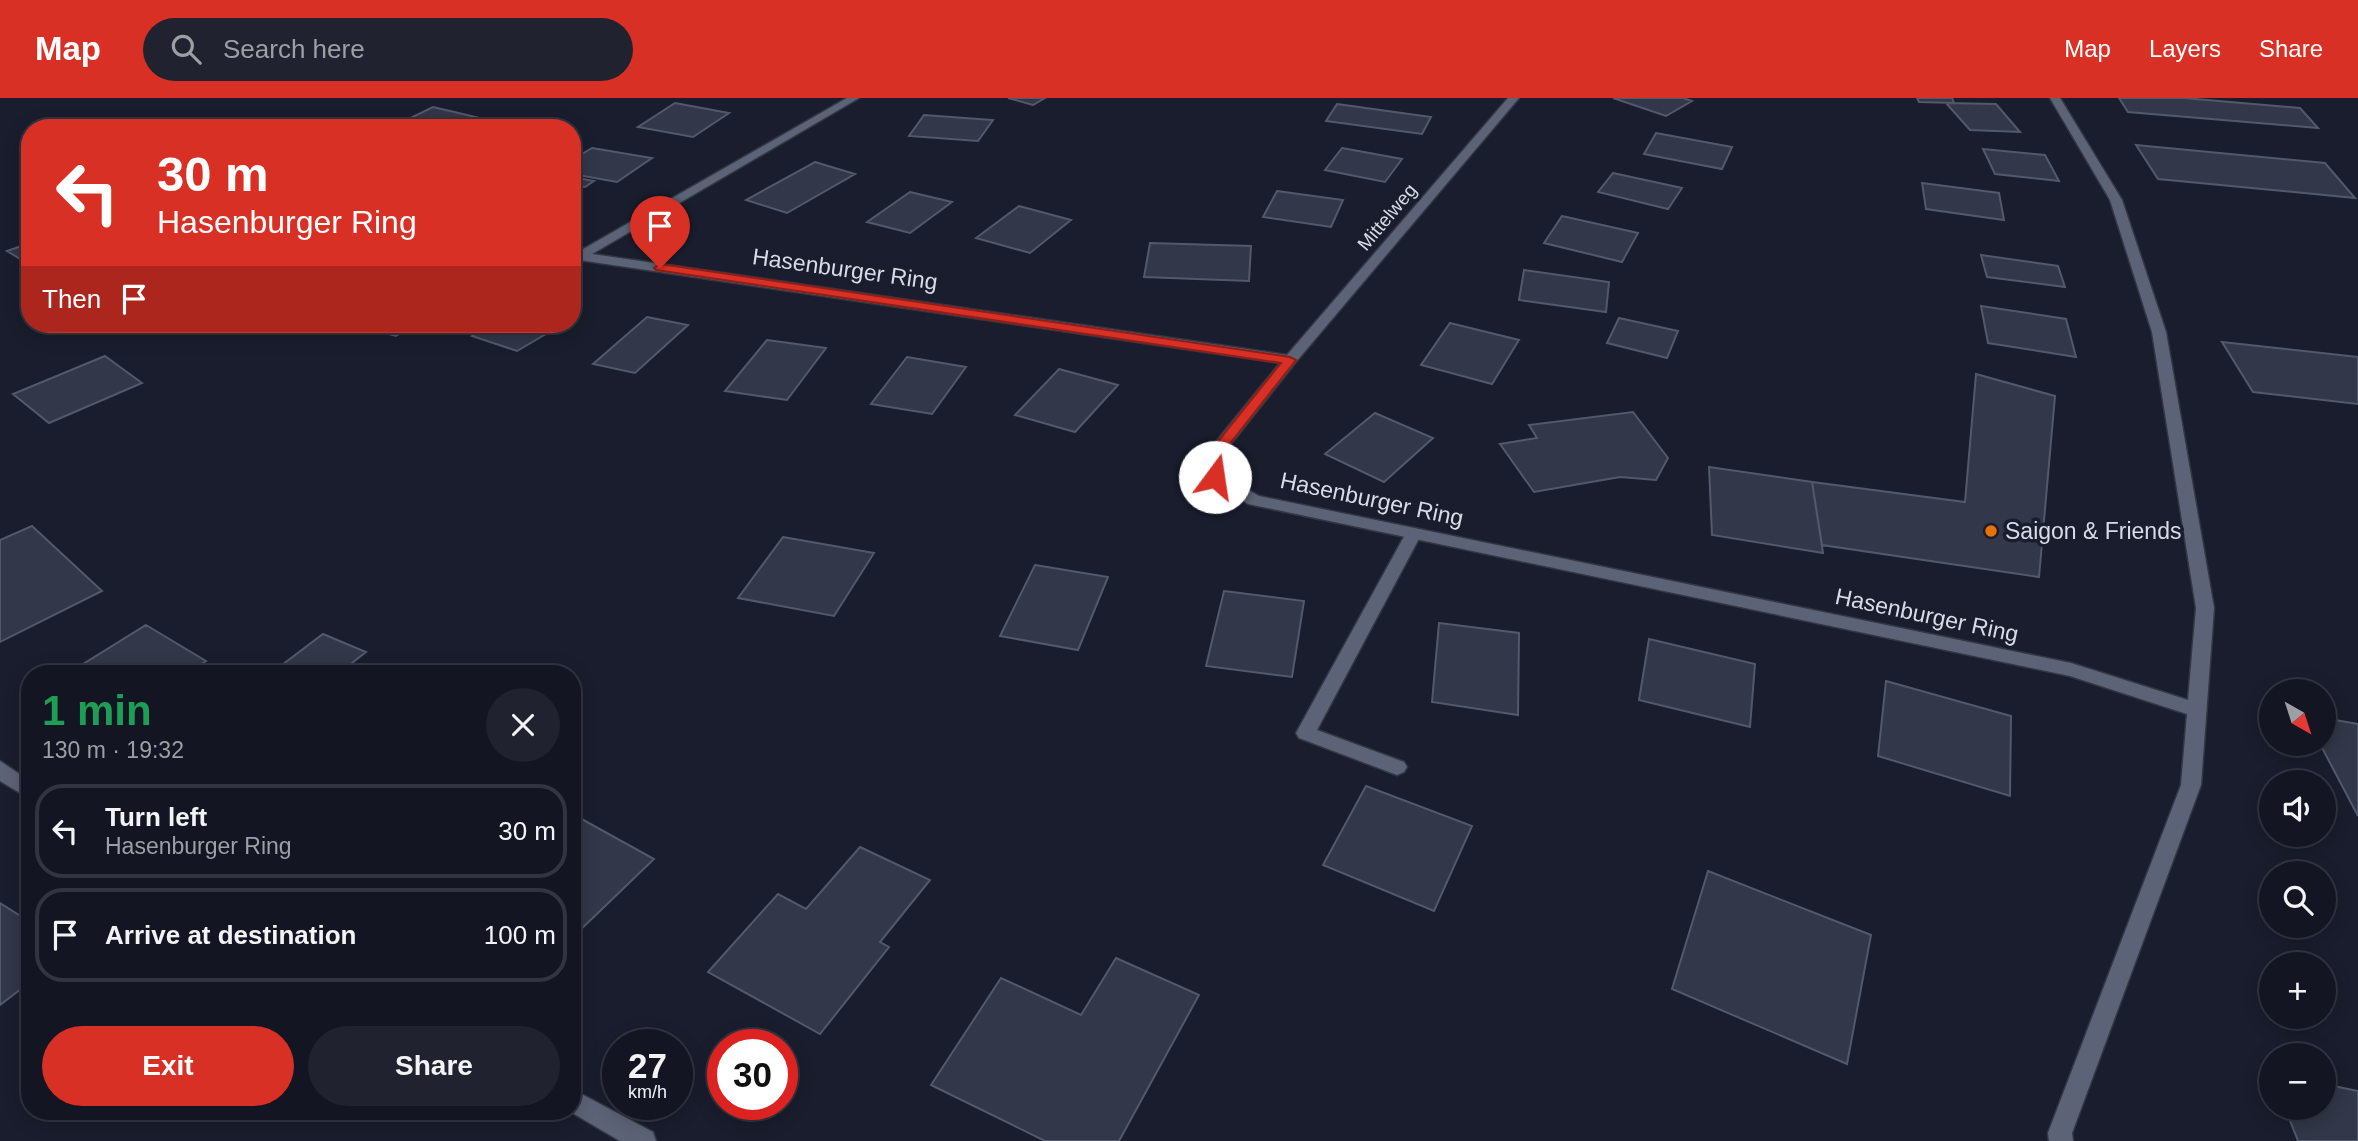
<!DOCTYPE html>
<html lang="en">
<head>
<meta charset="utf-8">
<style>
	:root { --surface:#131622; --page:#20232f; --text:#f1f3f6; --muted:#9d9fa5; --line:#323540; --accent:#d93025 }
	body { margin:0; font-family:Arial,sans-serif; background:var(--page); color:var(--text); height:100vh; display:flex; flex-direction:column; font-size:26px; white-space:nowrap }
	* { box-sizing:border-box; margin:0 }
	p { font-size:23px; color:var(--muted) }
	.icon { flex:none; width:38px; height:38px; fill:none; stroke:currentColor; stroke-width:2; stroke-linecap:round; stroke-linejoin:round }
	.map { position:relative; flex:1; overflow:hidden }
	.panel { position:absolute; left:21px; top:567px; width:560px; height:455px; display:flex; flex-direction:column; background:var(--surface); border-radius:28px; box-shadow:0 4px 18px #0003,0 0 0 2px var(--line) }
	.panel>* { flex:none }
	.guide { position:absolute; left:21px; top:21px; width:560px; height:214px; border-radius:28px; box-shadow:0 4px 18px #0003,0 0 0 2px var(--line); background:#d93025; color:#fff; overflow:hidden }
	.needle { width:46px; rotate:141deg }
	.tools { position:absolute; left:2259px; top:581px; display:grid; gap:14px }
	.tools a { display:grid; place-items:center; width:77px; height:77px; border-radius:50%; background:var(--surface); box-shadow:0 4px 18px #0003,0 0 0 2px var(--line); font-size:35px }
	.speed { position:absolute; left:602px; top:931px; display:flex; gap:14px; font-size:35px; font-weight:700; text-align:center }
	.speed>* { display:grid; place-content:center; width:91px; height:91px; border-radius:50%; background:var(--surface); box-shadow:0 4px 18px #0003,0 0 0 2px var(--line); line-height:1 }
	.speed small { font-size:18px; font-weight:400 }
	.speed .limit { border:10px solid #d22; background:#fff; color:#111 }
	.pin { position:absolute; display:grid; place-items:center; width:60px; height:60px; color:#fff; margin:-72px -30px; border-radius:50% 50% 50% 0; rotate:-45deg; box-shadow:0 0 7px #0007 }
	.pin .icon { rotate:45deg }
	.me { position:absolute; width:77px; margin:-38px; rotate:14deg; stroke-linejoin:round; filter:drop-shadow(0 0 5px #0008) }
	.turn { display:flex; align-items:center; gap:24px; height:147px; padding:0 21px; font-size:32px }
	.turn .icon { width:91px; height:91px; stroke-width:2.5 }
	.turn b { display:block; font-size:49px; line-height:60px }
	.then { display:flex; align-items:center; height:66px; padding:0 21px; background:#0003; gap:14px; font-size:26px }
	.round { display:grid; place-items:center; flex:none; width:74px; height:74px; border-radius:37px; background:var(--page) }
	.overview { display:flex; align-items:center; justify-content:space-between; height:119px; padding:0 21px }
	h1 { font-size:42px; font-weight:700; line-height:52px; color:#1e9e55 }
	.primary-button { display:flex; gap:14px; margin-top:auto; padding:14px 21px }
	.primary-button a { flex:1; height:80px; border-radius:42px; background:var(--accent); color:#fff; font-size:28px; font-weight:700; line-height:80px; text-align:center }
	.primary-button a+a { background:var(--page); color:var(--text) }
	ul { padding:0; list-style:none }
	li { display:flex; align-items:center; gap:21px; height:94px; margin:0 14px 10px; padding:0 7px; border:4px solid var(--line); border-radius:28px }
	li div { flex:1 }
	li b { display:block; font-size:26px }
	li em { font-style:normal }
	header { display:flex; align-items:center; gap:42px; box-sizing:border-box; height:98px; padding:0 35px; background:var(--accent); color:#fff }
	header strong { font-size:33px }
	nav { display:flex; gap:38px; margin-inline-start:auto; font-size:24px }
	.search { width:490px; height:63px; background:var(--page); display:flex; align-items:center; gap:18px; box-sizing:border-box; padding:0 24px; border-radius:38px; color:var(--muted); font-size:26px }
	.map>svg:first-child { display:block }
	.building { fill:#323749; stroke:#53596c; stroke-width:2 }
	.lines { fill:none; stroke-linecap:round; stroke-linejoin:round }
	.lane-casing { stroke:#333643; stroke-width:3 }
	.street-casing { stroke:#333643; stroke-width:3 }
	.lane { fill:#5d6376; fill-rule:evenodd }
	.street { fill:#5d6376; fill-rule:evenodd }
	.route { fill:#d93025; stroke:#8d1f18; stroke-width:2 }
	.food-dot { fill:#e8710a; stroke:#191d2d; stroke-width:2.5 }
	.labels { text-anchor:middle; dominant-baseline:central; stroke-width:7; stroke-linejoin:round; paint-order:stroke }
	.far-street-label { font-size:19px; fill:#d8dce7; stroke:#191d2d }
	.street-label { font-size:23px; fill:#d8dce7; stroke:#191d2d }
	.poi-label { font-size:23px; fill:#d8dce7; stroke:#191d2d; text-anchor:start }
</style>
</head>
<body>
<header>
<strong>Map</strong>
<div class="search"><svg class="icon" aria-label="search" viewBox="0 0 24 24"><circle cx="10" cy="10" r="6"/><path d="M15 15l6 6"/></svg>Search here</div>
<nav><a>Map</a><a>Layers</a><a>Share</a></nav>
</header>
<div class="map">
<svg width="2358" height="1043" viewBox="0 0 2358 1043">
	<rect width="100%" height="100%" fill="#191d2d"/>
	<path class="building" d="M1008,0H1045L1033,7Z
		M1613,0H1683L1692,3L1666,18Z
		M1917,0H1952L1954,5L1919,4Z
		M2119,0H2184L2300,10L2318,30L2128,14Z
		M675,5L729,15L693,39L638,29Z
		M1946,5L1996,6L2020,34L1970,32Z
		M1337,6L1431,19L1422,36L1326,23Z
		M433,9L476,19L454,30H390Z
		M924,17L993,22L978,43L909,38Z
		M1656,35L1732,49L1722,71L1644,56Z
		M2136,47L2325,65L2355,100L2158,81Z
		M592,50L652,60L617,84L572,76V62Z
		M1342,50L1402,61L1385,84L1325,72Z
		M1983,51L2045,57L2059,83L1995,76Z
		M815,64L855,76L787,115L746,102Z
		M1613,75L1682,90L1668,111L1598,94Z
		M572,79L594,83L585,89L572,87Z
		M1922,85L1999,95L2004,122L1926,111Z
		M1277,93L1343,102L1331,129L1263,119Z
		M910,94L952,104L910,135L867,124Z
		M1019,108L1071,122L1030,155L976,140Z
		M1562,118L1638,135L1622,164L1544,145Z
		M30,145V167L7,153Z
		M1150,145L1251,148L1249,183L1144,179Z
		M1981,157L2058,168L2065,189L1987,179Z
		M1524,172L1609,184L1606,214L1519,202Z
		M1981,208L2066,221L2076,259L1988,245Z
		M647,219L688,227L635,275L593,266Z
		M1619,220L1678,233L1667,260L1607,245Z
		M1450,225L1519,242L1492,286L1421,267Z
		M352,226H415L396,238Z
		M493,226H563L517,253L472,238Z
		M767,242L826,250L787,302L725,293Z
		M2222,244L2358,259V306L2253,294Z
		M105,258L142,285L49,325L13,296Z
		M907,259L966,269L932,316L871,306Z
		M1059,271L1118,287L1075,334L1015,317Z
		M1976,276L2055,298L2039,479L1822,447L1812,384L1965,404Z
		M1633,314L1668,360L1656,382L1620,379L1534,394L1500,346L1537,340L1529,327Z
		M1375,315L1433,340L1384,384L1325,356Z
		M1709,369L1812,384L1823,455L1712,437Z
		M32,428L102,493L0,544V442Z
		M783,439L874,455L834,518L738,500Z
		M1035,467L1108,479L1078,552L1000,538Z
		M1224,493L1304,503L1292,579L1206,568Z
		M1439,525L1519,535L1518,617L1432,604Z
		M146,527L206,563L187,576H67Z
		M323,536L366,554L338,576H270Z
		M1649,541L1755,566L1750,629L1639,602Z
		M1886,583L2011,618L2010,698L1878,658Z
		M2324,620L2358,626V718L2320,646H2324Z
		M1366,688L1472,728L1434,813L1323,767Z
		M578,719L654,761L572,840V724Z
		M860,749L930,782L880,844L889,849L820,936L708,874L778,796L806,811Z
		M1708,773L1871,837L1847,966L1672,891Z
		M0,805L30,824V884L0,907Z
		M1116,860L1199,897L1119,1043H1045L931,987L1001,880L1081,917Z
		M2324,986L2358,993V1043H2298L2285,1010H2324Z"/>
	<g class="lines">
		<g class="lane-casing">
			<path id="lane" d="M1414,430L1422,435L1317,632L1404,664L1407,669L1404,674L1397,677L1299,640L1296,635L1406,435Z"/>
		</g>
		<g class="street-casing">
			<path id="street" d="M847,0H859L592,156L1287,257L1508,0H1519L1295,265L1226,352L1223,377L1259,398L2071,565L2188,602L2196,510L2152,234L2110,102L2050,0H2060L2122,102L2166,234L2214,510L2201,687L2072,1035L2073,1043H2049L2048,1035L2181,687L2187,616L2070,578L1248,406L1210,382L1207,379L1210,351L1280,265L572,161V153L578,154Z
				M0,663L30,683V701L0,683Z
				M572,991L653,1034L656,1043H620L569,1013H572Z"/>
		</g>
		<use href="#lane" class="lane"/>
		<use href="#street" class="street"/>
	</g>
	<path class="route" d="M660,166L1290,259L1296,262L1225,352L1222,379L1215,383L1208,379L1211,352L1281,265L656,172L654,170Z"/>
	<circle class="food-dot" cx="1991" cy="433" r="7"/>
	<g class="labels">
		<g class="far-street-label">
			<text transform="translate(1387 119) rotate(-50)">Mittelweg</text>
		</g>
		<g class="street-label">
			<text transform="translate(845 171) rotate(8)">Hasenburger Ring</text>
			<text transform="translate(1372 401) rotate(12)">Hasenburger Ring</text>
			<text transform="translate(1927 517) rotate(12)">Hasenburger Ring</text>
		</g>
		<g class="poi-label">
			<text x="2005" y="433">Saigon &amp; Friends</text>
		</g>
	</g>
</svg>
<div class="tools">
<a><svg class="needle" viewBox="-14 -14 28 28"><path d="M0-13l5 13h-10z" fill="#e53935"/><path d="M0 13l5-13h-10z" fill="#9d9fa5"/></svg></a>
<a><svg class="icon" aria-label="sound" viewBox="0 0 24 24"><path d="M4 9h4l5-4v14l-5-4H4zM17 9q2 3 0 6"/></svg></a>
<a><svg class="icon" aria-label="search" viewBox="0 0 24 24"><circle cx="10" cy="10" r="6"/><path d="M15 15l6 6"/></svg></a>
<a>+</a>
<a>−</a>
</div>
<div class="speed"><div>27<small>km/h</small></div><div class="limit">30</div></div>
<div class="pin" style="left:660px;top:170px;background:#d93025"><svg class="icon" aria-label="arrive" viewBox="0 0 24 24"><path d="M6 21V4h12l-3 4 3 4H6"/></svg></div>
<svg class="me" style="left:1215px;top:379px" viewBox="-20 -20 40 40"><circle r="19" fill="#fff"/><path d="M0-13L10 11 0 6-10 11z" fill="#d93025"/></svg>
<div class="guide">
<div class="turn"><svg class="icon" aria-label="left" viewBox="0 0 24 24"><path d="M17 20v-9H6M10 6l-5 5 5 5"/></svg><div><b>30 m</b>Hasenburger Ring</div></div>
<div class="then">Then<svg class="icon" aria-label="arrive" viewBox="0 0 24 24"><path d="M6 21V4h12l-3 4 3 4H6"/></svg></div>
</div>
<section class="panel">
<div class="overview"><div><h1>1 min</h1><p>130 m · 19:32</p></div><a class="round"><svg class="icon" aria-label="close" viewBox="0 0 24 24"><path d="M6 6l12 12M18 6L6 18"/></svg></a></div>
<ul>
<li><svg class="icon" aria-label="left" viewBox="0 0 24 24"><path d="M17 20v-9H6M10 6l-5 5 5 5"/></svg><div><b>Turn left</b><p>Hasenburger Ring</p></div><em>30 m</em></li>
<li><svg class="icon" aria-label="arrive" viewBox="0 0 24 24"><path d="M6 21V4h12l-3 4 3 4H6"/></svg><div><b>Arrive at destination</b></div><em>100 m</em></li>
</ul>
<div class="primary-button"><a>Exit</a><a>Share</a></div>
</section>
</div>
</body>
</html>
